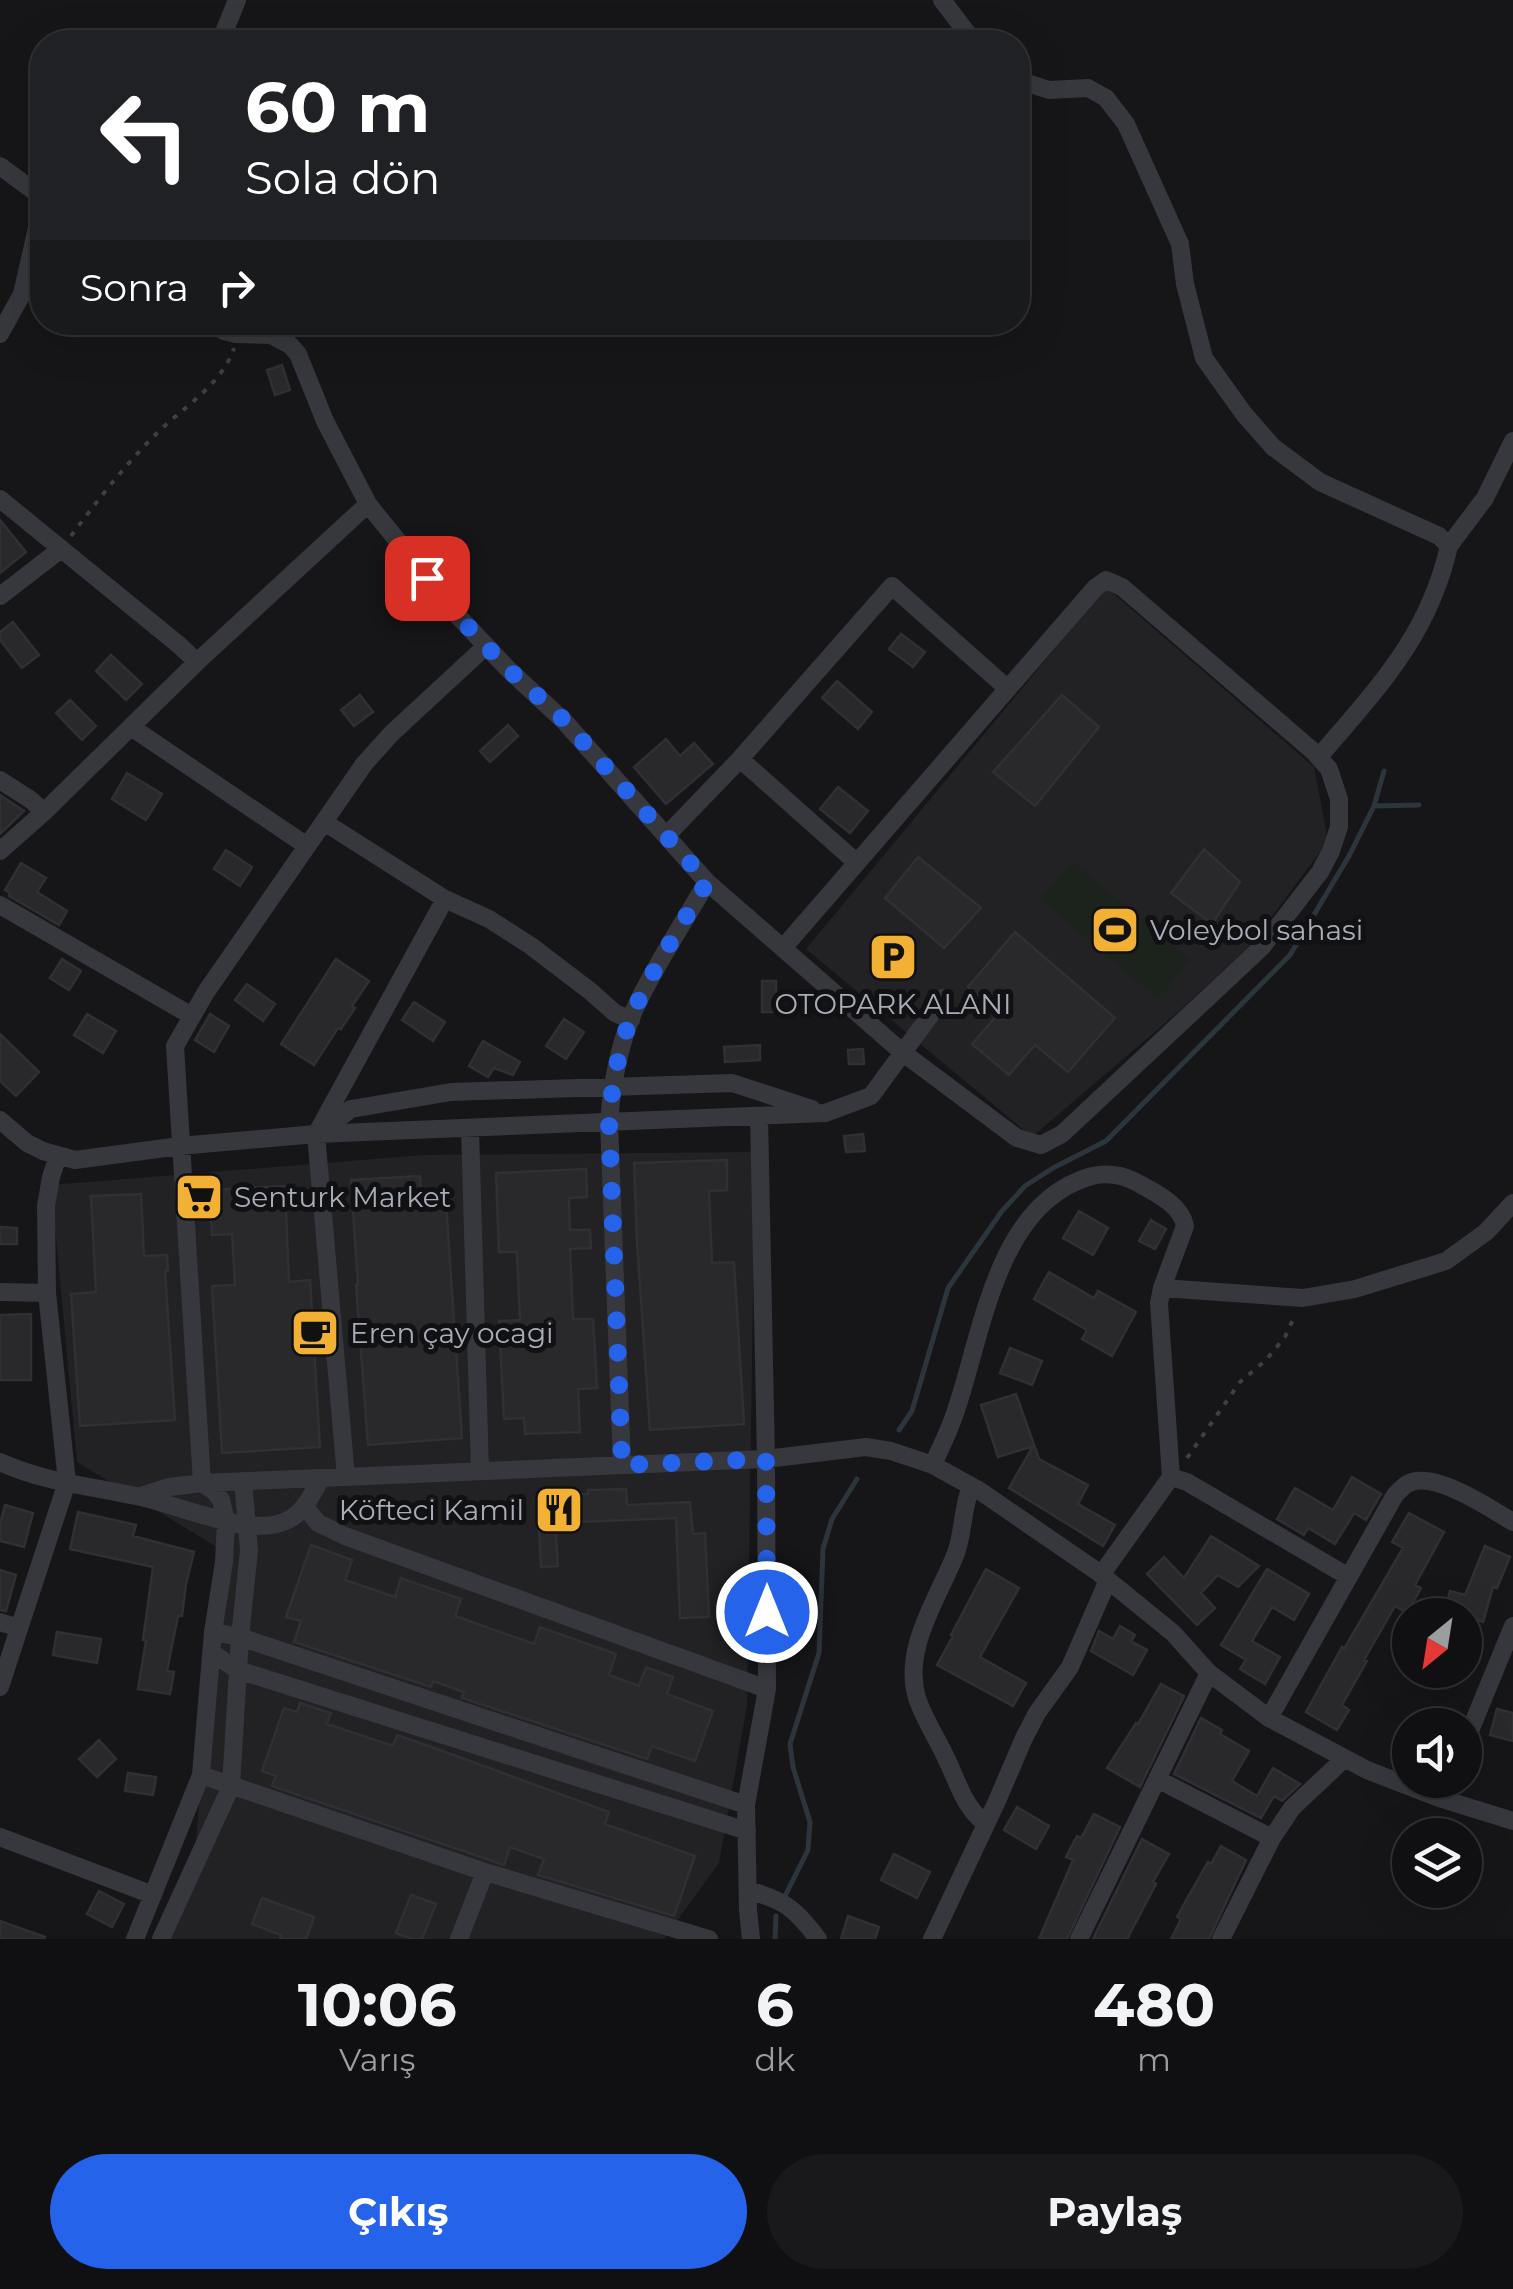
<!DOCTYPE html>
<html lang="tr">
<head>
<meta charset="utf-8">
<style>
	:root { --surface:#101012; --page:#19191b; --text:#f1f3f6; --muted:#9c9d9f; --line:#303032; --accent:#2563eb }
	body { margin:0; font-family:Montserrat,sans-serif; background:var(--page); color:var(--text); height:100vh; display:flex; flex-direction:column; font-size:38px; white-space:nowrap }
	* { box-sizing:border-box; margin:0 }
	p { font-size:32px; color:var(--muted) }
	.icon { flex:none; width:55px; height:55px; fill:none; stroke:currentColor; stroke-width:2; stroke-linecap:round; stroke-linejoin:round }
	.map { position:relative; height:1939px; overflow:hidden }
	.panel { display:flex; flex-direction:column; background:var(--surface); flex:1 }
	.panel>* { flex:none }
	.guide { position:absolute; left:30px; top:30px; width:1000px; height:305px; border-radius:40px; box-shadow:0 10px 40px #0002,0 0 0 2px var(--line); background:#202124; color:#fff; overflow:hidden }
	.needle { width:65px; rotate:210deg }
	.controls { position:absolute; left:1392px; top:1598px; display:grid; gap:20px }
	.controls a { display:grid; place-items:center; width:90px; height:90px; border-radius:50%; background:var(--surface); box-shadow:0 10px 40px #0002,0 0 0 2px var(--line); font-size:50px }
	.pin { position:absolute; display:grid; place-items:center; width:85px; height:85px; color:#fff; margin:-42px; border-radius:20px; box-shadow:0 5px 15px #0006 }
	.me { position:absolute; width:110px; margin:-55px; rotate:0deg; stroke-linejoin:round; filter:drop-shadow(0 0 8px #0008) }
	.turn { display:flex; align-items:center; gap:35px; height:210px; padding:0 50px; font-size:45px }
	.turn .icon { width:130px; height:130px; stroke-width:2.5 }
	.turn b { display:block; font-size:70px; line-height:85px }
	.then { display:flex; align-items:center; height:95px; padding:0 50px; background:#0003; gap:20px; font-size:38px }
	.eta { display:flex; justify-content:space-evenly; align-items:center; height:170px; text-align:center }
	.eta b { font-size:60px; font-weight:700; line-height:70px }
	.primary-button { display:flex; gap:20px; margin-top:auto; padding:20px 50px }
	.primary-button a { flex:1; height:115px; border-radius:60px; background:var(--accent); color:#fff; font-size:40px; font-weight:700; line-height:115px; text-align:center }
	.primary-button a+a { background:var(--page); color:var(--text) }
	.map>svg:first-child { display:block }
	.built { fill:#222225 }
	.green { fill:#1c231d }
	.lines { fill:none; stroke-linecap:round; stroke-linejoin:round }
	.stream { stroke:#2c353c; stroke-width:5 }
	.building { fill:#29292c; stroke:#303034; stroke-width:2.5 }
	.path { stroke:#3d3f44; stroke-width:4; stroke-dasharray:5 8; stroke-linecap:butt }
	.minor { stroke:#37383d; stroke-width:18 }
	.route { stroke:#2563eb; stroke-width:18; stroke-dasharray:0 32.4 }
	.labels { text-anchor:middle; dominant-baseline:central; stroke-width:10; stroke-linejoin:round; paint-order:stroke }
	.poi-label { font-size:28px; fill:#a8adb8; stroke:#111113; text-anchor:start }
</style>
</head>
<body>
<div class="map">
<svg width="1513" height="1939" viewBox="0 0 1513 1939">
	<rect width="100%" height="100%" fill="#161618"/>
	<path class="built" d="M1106,587L1314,767L1328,841L1251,945L1178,1012L1032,1137L806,949Z
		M755,1152L747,1706L719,1863L664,1939H168L192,1889L220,1549L77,1462L51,1185L423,1155Z"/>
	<path class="green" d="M1072,861L1191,960L1158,999L1039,899Z"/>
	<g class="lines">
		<path class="stream" d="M1374,806L1419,805
			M899,1430L912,1411L948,1288L1002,1211L1025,1186L1053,1168L1106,1141L1290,955L1349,856L1374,806L1384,771
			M785,1896L808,1850L810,1822L793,1767L790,1744L819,1653L823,1549L832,1519L857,1479
			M775,1939L776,1916"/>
	</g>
	<path class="building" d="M282,365L290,390L275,395L267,370Z
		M0,520L26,552L0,573Z
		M13,622L39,655L22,668L0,640V632Z
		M901,634L925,652L913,667L889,649Z
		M111,655L142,684L126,700L96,671Z
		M837,681L872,712L858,729L822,698Z
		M360,695L373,712L354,726L341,710Z
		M1062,695L1099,727L1035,806L993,772Z
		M70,700L96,726L82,740L56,713Z
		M508,725L518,736L490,762L480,751Z
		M666,739L680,756L694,743L713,764L666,804L634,767Z
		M127,773L162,794L146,820L112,799Z
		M838,787L868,811L850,833L820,809Z
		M0,795L24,811L0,834Z
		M1204,849L1240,882L1212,924L1171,893Z
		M226,850L252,867L240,886L214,869Z
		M918,857L981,908L944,948L885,898Z
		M21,863L46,878L37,892L67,911L59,925L9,896L10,893L5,890Z
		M1015,932L1115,1018L1068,1072L1035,1045L1009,1075L972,1044L998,1014L968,987Z
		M62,959L81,971L69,990L50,978Z
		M336,959L369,981L352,1006L355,1008L341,1029L338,1028L314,1065L281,1044Z
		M762,981H776V1012H762Z
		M247,984L275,1004L263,1021L235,1000Z
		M414,1002L445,1022L433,1041L402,1020Z
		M87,1014L116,1031L103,1053L74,1035Z
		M210,1014L229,1026L214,1052L195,1040Z
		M564,1019L584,1032L566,1059L546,1046Z
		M0,1034L39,1072L16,1096L0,1081Z
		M483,1041L520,1062L513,1075L494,1068L488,1077L469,1066Z
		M760,1045V1060L725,1062L724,1047Z
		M863,1049L864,1064H849L848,1050Z
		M863,1134L865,1151L846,1152L844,1136Z
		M727,1160V1190L709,1191L712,1263L734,1262L744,1424L650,1430L637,1242L634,1163Z
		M586,1169L587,1197L569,1198L570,1230H590L591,1248L570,1249L573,1319H593L597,1388L578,1389L580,1432L525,1434L524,1418L504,1419L499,1321L520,1320L517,1252H499L496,1173Z
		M420,1176L422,1206L446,1204L462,1438L368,1445L356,1285H358L351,1180Z
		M285,1186L289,1282L310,1280L320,1447L222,1453L212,1286L235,1285L232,1234L212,1235L209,1190Z
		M141,1194L144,1256L167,1255L168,1271H165L175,1420L80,1426L71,1294L96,1292L91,1196Z
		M1079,1211L1108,1228L1093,1255L1063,1238Z
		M1151,1220L1166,1229L1155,1249L1139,1241Z
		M0,1227L17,1228V1244H0Z
		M1049,1272L1094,1298L1098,1291L1136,1312L1112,1356L1082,1339L1087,1330L1034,1299Z
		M31,1314V1380H0V1315Z
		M1010,1348L1042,1361L1032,1385L1000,1373Z
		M1016,1394L1039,1459L1088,1485L1078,1504L1115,1525L1103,1546L1009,1488L1033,1446L998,1457L981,1405Z
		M1352,1477L1381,1494L1366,1520L1354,1513L1335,1544L1308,1528L1304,1535L1277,1519L1295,1488L1333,1510Z
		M626,1489L627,1505L690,1502L693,1534L705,1533L709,1617L680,1618L676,1518L555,1523L558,1566L541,1567L538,1507L558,1506L557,1495L588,1494V1490Z
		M5,1505L33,1513L24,1547L0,1541V1524Z
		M78,1512L136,1525L133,1536L194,1552L186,1584L182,1616H178L167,1671L174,1672L170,1694L138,1689L146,1641L143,1640L153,1567L70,1549Z
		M1409,1513L1444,1532L1415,1585L1421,1588L1407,1613L1395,1606L1364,1660L1367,1661L1342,1705L1349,1710L1337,1730L1306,1712L1342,1647L1344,1649L1403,1548L1392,1542Z
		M1211,1536L1259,1566L1238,1587L1218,1575L1201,1593L1215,1608L1197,1625L1147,1574L1164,1557L1184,1578Z
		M311,1545L352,1560L345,1580L395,1597L401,1578L461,1599L455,1616L534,1644L540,1627L616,1654L609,1675L639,1686L646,1667L673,1677L667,1694L713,1711L695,1761L652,1746L647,1759L462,1698L464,1692L433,1681L431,1687L294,1642L301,1621L286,1617Z
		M1485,1546L1510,1557L1497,1588L1493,1587L1483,1622L1465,1615L1445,1611L1450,1591L1465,1595Z
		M986,1569L1019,1588L980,1657L1026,1683L1013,1706L937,1665L953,1636L951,1635Z
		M1267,1569L1309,1594L1294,1620L1272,1607L1252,1641L1280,1657L1265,1684L1240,1669L1246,1660L1221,1645Z
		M0,1570L16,1575L6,1611L0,1610Z
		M1120,1626L1135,1635L1131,1641L1147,1650L1133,1675L1091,1651L1099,1631L1113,1639Z
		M57,1632L101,1639L97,1663L53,1655Z
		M1161,1684L1184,1696L1140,1787L1107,1768L1136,1723L1138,1724Z
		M300,1703L331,1713L327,1724L393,1746L397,1735L440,1750L609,1812L605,1824L695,1856L674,1916L538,1875L544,1859L510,1847L504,1865L272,1786L276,1776L262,1771L284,1708L297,1712Z
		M1497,1709L1513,1713V1741L1490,1735Z
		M1201,1718L1222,1730L1220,1734L1249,1751L1232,1781L1257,1796L1273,1768L1300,1784L1282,1801L1274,1796L1261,1818L1174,1774Z
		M99,1740L116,1759L97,1777L79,1759Z
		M128,1773L156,1777L153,1795L125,1791Z
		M1017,1807L1049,1826L1036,1849L1004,1830Z
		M1094,1814L1120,1827L1067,1939H1039L1073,1860L1066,1857L1077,1836L1081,1838Z
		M1142,1839L1169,1854L1153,1882L1156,1884L1127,1939H1093Z
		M1221,1846L1246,1860L1209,1939H1171L1181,1919L1177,1917L1189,1895L1208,1862L1211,1864Z
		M894,1854L930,1872L917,1898L881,1880Z
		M99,1891L124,1904L112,1927L87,1914Z
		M411,1895L436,1904L422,1939H412L396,1933Z
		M262,1898L314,1917L306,1939H280L281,1935L252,1924Z
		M848,1916L879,1927L875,1939H841Z
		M0,1921L45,1937L44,1939H0Z"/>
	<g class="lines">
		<path class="path" d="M71,536C97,501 125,465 156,434C182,408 222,385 234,348
			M1187,1458L1240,1382L1266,1360L1285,1337L1295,1315"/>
		<path class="minor" d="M942,0L974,42
			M220,42L237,0
			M1018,80L1049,90L1088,88L1106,98L1126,124L1180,244L1185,284L1204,358L1244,414L1273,447L1320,482L1439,536L1449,546C1428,638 1377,688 1319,757
			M0,166L42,197
			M209,322L224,331L236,334L271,335L290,345L298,354L325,421L368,504L457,615L508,669L564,721L707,882L902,1052L1017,1138L1041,1145L1062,1134L1262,947L1320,872L1331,851L1339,827V799L1329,769L1314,752L1122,587L1106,580L1095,588L783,948
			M0,334L22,294L42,206
			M0,499L179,645L197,662L44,812
			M1449,546L1485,498L1513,441
			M0,596L61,549
			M197,662L368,504
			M131,727L307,846
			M740,759L857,863
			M0,780L31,800L44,812L0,851
			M324,822L445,899L489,919L531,946L590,991L615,1013L631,1020
			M666,836L740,759L892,586L1008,689
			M0,905L192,1016
			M0,1120L27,1143L43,1151L75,1160L180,1146L316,1134L825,1113L871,1096L943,998
			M470,1128L480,1471
			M319,1129L445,899
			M316,1134L346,1477
			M317,1134L351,1109L451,1092L732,1083L812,1109
			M1162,1288L1303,1298L1355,1289L1446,1261L1486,1232L1513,1203
			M0,1292L47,1293
			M0,1462C43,1482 91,1486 136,1496C176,1504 243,1535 281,1523C303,1516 311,1496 321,1478
			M622,1465L609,1122C612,1082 620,1039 638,1002C658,961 684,922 707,882
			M933,1465C940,1449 948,1433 954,1416C981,1341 994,1215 1078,1181C1098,1172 1116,1172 1136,1182C1154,1192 1181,1204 1185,1226L1162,1288L1159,1303L1171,1477
			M971,1486C962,1510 964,1530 956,1553C939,1597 902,1648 917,1698C924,1719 938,1740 947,1760C959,1785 964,1807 986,1824
			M141,1496L169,1487L202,1483L766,1459L866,1447L891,1451L933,1465L980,1491L1098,1572L1173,1633L1209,1673L1269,1718L1367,1770L1442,1799L1513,1821
			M305,1507L318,1523L345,1536L767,1689
			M1101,1575L1171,1477L1187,1482L1349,1577
			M0,1622L19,1628
			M213,1632L240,1637L746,1805
			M212,1653L238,1670L747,1831
			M0,1687L67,1482L47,1293L46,1206L51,1177L58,1156
			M1269,1718L1395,1495C1397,1493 1405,1485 1407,1484C1433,1469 1491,1509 1513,1522
			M1465,1743L1513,1626
			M201,1775L485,1872L709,1939
			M1157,1779L1272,1838
			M1442,1799L1450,1780
			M0,1837L153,1895
			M748,1890C785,1901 795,1908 818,1939
			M135,1939L201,1775L213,1632L224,1562L226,1521L221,1500L215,1492L202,1483L175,1046L206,992L364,764L392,733L486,646
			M161,1939L231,1786L240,1637L249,1550L243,1481
			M459,1939L485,1872
			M751,1939L748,1910L746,1805L767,1689L766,1459L759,1116
			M932,1939L997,1801L1024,1738L1037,1713L1070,1667L1108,1580
			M1079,1939L1209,1673
			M1221,1939L1272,1838L1292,1808L1344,1759"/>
	</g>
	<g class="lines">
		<path class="route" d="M427,578L457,615L508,669L564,720L707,882C684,921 658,961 638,1002C620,1039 612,1082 609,1122L622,1465L766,1459L767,1612"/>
	</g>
	<defs>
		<g id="stadium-square" transform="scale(2.5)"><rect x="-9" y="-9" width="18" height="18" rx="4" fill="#f2b134" stroke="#111113"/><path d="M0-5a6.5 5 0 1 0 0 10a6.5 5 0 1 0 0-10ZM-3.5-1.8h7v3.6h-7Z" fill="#111"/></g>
		<g id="parking-square" transform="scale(2.5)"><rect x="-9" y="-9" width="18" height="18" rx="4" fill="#f2b134" stroke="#111113"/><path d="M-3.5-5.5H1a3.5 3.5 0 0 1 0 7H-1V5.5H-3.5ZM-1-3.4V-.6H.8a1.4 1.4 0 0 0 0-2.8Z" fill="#111"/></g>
		<g id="supermarket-square" transform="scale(2.5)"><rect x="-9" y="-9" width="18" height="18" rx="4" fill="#f2b134" stroke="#111113"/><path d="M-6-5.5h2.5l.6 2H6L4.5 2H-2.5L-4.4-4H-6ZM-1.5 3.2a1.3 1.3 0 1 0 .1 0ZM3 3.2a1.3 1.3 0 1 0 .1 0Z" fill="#111"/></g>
		<g id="cafe-square" transform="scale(2.5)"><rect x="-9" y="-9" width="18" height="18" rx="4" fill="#f2b134" stroke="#111113"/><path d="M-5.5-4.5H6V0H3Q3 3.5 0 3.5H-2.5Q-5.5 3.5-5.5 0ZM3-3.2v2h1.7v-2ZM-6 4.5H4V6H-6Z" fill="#111"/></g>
		<g id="restaurant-square" transform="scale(2.5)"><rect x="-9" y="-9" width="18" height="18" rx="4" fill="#f2b134" stroke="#111113"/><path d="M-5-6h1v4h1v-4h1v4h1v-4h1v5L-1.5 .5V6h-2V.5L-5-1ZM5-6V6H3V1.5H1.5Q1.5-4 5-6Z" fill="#111"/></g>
	</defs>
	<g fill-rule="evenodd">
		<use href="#stadium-square" x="1115" y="930"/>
		<use href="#parking-square" x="893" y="957"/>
		<use href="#supermarket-square" x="199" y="1197"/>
		<use href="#cafe-square" x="315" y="1333"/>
		<use href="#restaurant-square" x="559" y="1510"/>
	</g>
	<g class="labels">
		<g class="poi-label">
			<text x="1150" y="930">Voleybol sahasi</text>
			<text x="893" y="1004" text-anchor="middle">OTOPARK ALANI</text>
			<text x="234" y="1197">Senturk Market</text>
			<text x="350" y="1333">Eren çay ocagi</text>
			<text x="524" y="1510" text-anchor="end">Köfteci Kamil</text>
		</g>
	</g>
</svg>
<div class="controls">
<a><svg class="needle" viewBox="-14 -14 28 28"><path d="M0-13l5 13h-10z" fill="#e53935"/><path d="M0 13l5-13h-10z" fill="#9c9d9f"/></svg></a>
<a><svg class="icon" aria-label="sound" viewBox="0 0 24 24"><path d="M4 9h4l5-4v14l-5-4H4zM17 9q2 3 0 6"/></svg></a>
<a><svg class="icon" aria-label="layers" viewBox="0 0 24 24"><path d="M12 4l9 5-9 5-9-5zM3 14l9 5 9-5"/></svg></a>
</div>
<div class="pin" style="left:427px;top:578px;background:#d93025"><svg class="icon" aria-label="arrive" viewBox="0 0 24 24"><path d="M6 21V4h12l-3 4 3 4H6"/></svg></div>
<svg class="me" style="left:767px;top:1612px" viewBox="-20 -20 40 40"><circle r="17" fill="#2563eb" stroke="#fff" stroke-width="3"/><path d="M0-11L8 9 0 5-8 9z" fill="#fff"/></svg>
<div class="guide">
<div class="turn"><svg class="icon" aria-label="left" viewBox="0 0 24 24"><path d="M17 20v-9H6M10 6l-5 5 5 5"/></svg><div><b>60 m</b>Sola dön</div></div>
<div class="then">Sonra<svg class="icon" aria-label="right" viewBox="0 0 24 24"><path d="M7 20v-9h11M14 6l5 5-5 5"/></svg></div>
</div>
</div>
<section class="panel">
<div class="eta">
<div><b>10:06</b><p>Varış</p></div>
<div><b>6</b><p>dk</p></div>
<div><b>480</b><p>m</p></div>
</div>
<div class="primary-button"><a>Çıkış</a><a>Paylaş</a></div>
</section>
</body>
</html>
